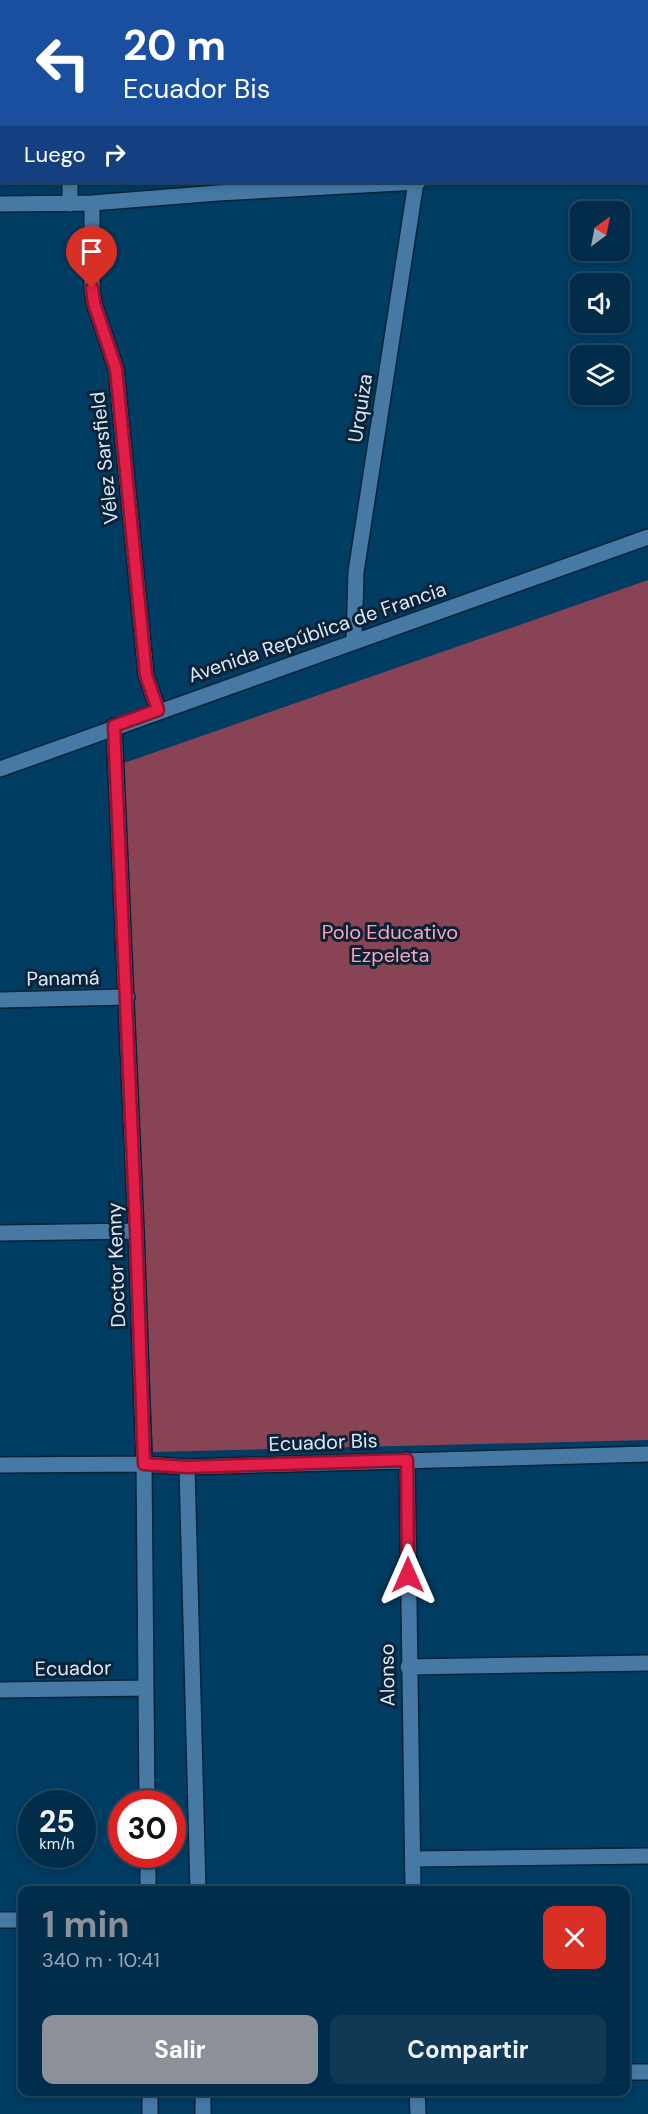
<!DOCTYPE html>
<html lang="es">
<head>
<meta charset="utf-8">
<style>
	:root { --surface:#012d4a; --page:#0f3954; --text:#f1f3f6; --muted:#96a8b5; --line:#234962; --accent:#8c9099 }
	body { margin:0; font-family:"DM Sans",sans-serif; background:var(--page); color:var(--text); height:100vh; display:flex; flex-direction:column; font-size:22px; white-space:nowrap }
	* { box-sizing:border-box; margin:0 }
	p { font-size:20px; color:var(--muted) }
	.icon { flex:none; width:33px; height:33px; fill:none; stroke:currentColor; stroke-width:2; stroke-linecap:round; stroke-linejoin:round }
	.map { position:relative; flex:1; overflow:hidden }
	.panel { position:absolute; left:18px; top:1886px; width:612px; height:210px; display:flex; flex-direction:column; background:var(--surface); border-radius:12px; box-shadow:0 3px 9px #0003,0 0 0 2px var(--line) }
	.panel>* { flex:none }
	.top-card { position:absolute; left:0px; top:0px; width:648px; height:183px; box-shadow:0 3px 9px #0003,0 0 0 2px var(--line); background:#1a4fa0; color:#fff; overflow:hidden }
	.needle { width:39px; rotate:32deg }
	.controls { position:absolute; left:570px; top:201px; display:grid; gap:12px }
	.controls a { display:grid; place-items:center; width:60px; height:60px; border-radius:12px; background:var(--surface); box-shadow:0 3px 9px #0003,0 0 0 2px var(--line); font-size:30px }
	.speed { position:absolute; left:18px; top:1790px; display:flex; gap:12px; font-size:30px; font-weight:700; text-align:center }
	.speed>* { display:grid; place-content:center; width:78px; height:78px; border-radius:50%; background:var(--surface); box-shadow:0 3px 9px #0003,0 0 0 2px var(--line); line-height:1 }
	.speed small { font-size:15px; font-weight:400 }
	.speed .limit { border:9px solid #d22; background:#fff; color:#111 }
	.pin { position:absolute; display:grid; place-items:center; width:51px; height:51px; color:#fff; margin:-62px -26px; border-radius:50% 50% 50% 0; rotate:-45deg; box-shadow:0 0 6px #0007 }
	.pin .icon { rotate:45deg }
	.me { position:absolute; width:66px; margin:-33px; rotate:0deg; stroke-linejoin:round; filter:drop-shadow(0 0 4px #0008) }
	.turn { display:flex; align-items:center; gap:21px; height:126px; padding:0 24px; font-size:27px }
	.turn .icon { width:78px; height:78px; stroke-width:2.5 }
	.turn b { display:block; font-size:42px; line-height:51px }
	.then { display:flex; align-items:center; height:57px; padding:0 24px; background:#0003; gap:12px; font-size:22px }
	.round { display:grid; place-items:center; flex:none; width:63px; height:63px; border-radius:12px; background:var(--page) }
	.summary { display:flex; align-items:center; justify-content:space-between; height:102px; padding:0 24px }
	h1 { font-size:36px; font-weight:700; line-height:45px; color:var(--accent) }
	.primary-button { display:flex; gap:12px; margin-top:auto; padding:12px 24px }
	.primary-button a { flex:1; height:69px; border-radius:12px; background:var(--accent); color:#fff; font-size:24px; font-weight:700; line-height:69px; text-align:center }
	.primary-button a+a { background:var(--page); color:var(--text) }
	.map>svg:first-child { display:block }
	.green { fill:#845 }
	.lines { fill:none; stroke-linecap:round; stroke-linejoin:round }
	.minor-casing { stroke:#072238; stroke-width:18 }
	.secondary-casing { stroke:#072238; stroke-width:18 }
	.minor { stroke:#467aa5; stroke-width:15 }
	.secondary { stroke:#467aa5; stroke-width:15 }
	.route-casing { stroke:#92132f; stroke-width:15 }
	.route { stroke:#e11d48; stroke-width:10 }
	.labels { text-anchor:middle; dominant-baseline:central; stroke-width:6; stroke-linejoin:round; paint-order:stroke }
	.street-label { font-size:20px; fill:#d6ebff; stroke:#0d2234 }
	.park-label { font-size:20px; fill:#faa6b8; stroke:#0d2234 }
</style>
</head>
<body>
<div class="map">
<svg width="648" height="2114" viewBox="0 0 648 2114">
	<rect width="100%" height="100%" fill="#013c63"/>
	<path class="green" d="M648,580V1440L153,1452L124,763Z"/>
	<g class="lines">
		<g class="minor-casing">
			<path id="minor" d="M68,0V2
				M226,2V0
				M439,2V0
				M646,163H648
				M92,203V288L94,303L116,369L146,675L158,710
				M0,204L92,203L218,193L418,182
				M70,204V182
				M354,642L356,572L416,182
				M114,726L136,1231L144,1464L147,1803
				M0,1000L127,997
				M0,1233L136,1231
				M407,1460L413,1890
				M0,1465L144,1464L187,1467L648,1454
				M187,1467L198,1890
				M408,1667L648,1663
				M0,1690L146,1688
				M148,1854V1890
				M413,1859L648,1856
				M0,1920H22
				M626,2072H648
				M150,2091V2114
				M203,2091V2114
				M417,2091L418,2114"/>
		</g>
		<g class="secondary-casing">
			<path id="secondary" d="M0,769L648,537"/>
		</g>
		<use href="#minor" class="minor"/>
		<use href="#secondary" class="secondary"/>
	</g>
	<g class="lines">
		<g class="route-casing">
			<path id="route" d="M92,288L94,303L116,369L146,675L158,710L114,726L136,1231L144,1464L187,1467L407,1460L408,1575"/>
		</g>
		<use href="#route" class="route"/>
	</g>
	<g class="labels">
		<g class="street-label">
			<text transform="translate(360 408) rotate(-81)">Urquiza</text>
			<text transform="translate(104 458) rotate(-96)">Vélez Sarsfield</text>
			<text transform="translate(317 632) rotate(-19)">Avenida República de Francia</text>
			<text transform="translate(63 978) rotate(-1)">Panamá</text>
			<text transform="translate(116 1265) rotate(-92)">Doctor Kenny</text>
			<text transform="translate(323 1442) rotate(-2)">Ecuador Bis</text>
			<text transform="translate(73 1668) rotate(-1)">Ecuador</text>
			<text transform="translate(387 1675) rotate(-91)">Alonso</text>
		</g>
		<g class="park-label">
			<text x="390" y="932">Polo Educativo<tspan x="390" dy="23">Ezpeleta</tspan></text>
		</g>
	</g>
</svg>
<div class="controls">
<a><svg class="needle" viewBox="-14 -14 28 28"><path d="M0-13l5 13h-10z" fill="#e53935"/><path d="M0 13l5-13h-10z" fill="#96a8b5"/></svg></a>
<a><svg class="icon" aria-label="sound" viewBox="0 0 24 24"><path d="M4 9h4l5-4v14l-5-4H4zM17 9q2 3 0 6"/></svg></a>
<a><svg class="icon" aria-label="layers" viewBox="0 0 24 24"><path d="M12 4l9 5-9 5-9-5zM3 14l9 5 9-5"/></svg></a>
</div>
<div class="speed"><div>25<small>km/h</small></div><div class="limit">30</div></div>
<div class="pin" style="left:92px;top:288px;background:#d93025"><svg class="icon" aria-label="arrive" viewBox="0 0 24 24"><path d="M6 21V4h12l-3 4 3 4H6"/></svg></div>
<svg class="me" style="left:408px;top:1575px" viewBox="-20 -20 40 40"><path d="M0-17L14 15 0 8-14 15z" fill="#e11d48" stroke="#fff" stroke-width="4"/></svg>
<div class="top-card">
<div class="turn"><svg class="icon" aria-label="left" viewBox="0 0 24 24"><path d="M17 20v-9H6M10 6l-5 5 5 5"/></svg><div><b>20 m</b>Ecuador Bis</div></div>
<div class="then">Luego<svg class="icon" aria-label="right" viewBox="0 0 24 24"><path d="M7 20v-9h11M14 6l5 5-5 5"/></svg></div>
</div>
<section class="panel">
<div class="summary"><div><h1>1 min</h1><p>340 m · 10:41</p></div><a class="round" style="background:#d93025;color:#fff"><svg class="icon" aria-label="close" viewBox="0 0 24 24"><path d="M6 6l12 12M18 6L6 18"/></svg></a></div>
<div class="primary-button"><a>Salir</a><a>Compartir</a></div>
</section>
</div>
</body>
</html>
